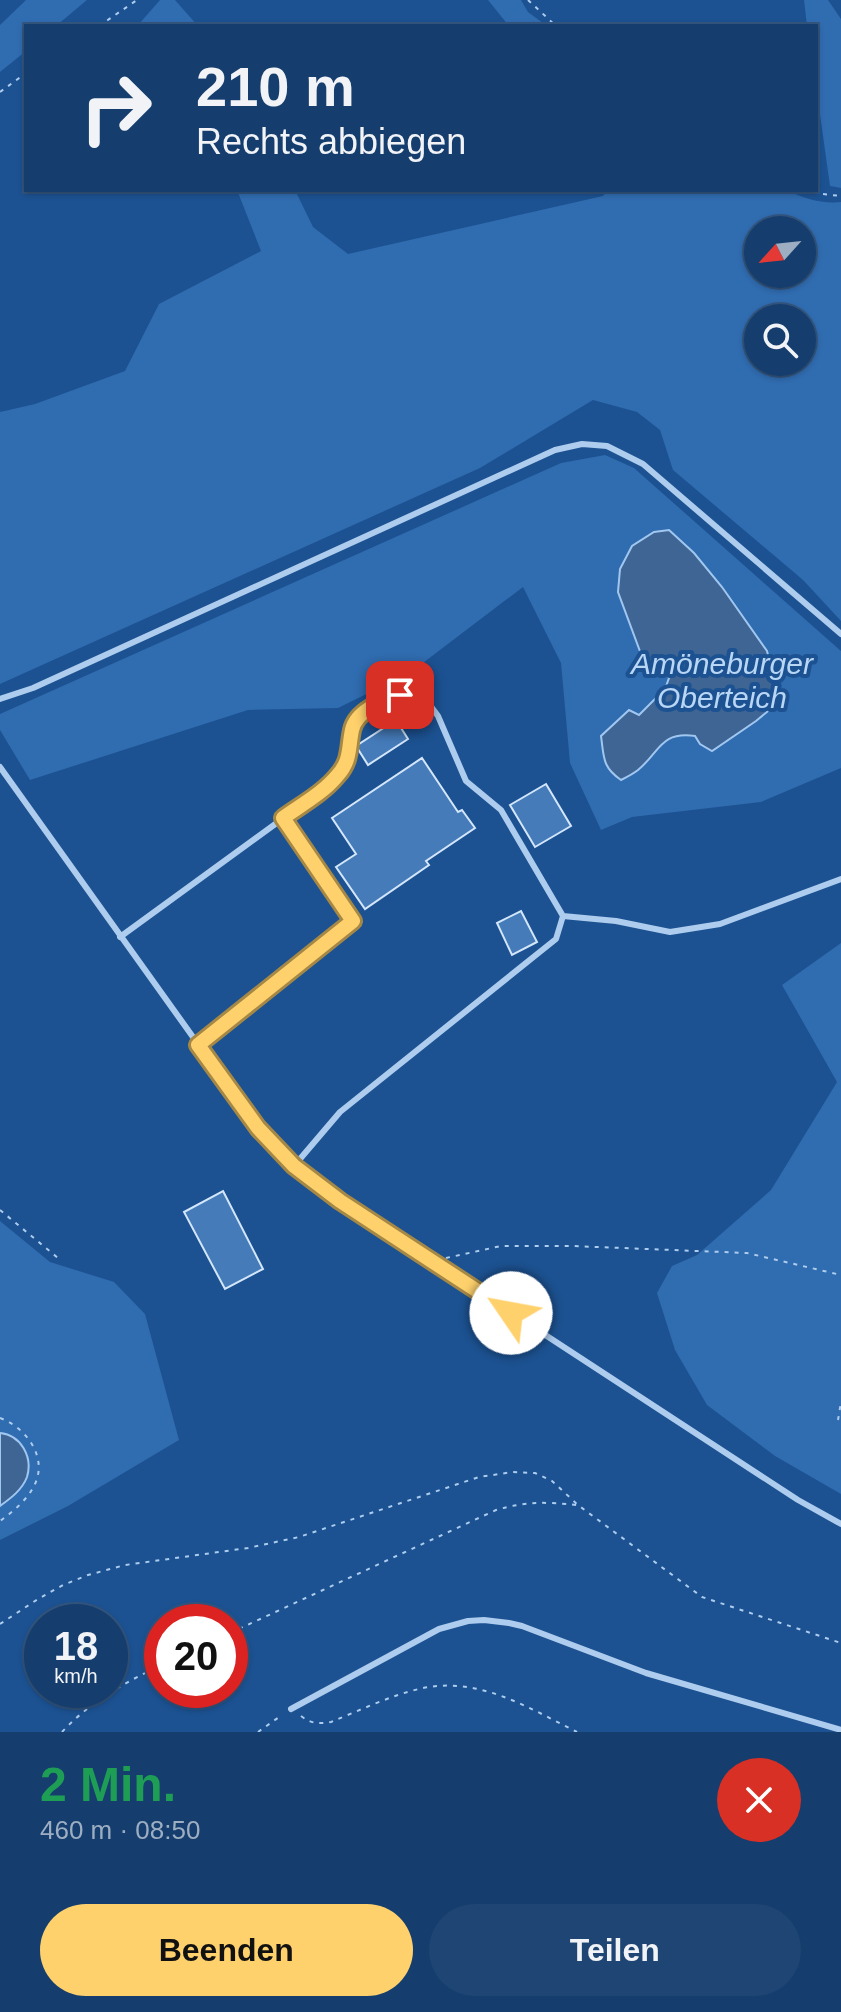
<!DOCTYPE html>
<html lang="de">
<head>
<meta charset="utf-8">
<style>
	:root { --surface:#153e6e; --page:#1e4573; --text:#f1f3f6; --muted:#9daec2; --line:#345781; --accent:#fed16c }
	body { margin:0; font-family:Arial,sans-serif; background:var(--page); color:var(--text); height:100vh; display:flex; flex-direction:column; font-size:30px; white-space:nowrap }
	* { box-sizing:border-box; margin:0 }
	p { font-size:26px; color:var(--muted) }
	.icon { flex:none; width:44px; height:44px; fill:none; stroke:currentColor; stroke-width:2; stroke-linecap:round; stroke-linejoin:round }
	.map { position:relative; height:1732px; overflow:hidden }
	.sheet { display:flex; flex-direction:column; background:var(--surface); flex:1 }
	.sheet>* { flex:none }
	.banner { position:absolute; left:24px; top:24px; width:794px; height:168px; border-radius:0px; box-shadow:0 2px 6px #0004,0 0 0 2px var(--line); background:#153e6e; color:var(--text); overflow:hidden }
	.needle { width:52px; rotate:243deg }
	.tools { position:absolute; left:744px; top:216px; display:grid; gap:16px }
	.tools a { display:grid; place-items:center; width:72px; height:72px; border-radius:50%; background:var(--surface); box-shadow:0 2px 6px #0004,0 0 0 2px var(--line); font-size:40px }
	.speed { position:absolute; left:24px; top:1604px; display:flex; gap:16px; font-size:40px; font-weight:700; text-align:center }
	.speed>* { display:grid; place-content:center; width:104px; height:104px; border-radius:50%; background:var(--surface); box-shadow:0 2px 6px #0004,0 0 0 2px var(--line); line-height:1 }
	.speed small { font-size:20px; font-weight:400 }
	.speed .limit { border:12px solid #d22; background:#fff; color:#111 }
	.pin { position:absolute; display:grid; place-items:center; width:68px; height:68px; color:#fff; margin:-34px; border-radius:16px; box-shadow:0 4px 12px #0006 }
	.me { position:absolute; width:88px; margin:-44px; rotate:303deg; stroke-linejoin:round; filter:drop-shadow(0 0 6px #0008) }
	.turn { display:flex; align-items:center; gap:28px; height:168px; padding:0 40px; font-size:36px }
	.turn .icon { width:104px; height:104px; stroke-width:2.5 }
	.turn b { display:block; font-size:56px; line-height:68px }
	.round { display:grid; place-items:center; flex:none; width:84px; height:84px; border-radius:42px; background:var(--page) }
	.head { display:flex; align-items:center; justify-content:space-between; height:136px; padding:0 40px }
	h1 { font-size:48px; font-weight:700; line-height:60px; color:#1e9e55 }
	.action { display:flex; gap:16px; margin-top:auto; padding:16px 40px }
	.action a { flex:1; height:92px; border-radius:48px; background:var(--accent); color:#111; font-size:32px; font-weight:700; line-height:92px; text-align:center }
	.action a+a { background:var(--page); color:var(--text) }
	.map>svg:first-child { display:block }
	.green { fill:#306cb0; fill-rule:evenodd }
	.water { fill:#3e6593; stroke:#a1c7f0; stroke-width:2 }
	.building { fill:#457bb9; stroke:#d3e6fa; stroke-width:2 }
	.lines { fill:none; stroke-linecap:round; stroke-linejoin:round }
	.path { stroke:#adccee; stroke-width:2; stroke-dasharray:4 6; stroke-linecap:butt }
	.service { stroke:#adccee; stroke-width:6 }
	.route-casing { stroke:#a58846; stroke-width:20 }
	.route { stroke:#fed16c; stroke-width:14 }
	.labels { text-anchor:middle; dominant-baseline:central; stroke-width:8; stroke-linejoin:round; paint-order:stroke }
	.water-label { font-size:30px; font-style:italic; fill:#b9d6f5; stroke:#1c5292 }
</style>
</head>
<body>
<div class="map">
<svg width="841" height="1732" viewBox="0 0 841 1732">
	<rect width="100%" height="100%" fill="#1c5292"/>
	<path class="green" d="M26,0H87L56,26H26V51L0,72V25Z
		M160,0H175L198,26H141L139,24Z
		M488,0H521L528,12L547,26H509Z
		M804,0H828L841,19V188L830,186L816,86V26H807Z
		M237,190H295L313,227L348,254L603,196L608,190H788C803,199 823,204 841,202V621L803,580L673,470L660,430L637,412L593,400L480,468L0,684V412L35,404L125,371L159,304L261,251ZM802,230V274H758V230ZM758,318H802V362H758Z
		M605,455L634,468L841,651V768L761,802L632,817L601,830L570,763L561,663L523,587L411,672L338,708L248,710L30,780L0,730V714L561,463ZM694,553L722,587L767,651L773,707L724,743L678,734L659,746L638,770L620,720L629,711L639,715L665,689L669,678L656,658L644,661Z
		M841,943V1494L775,1456L707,1405L675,1350L657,1293L672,1266L697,1255L771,1190L837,1082L782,985Z
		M0,1221L50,1262L114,1282L145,1314L179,1440L68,1506L0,1540Z"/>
	<path class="water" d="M669,530L694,553L722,587L767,651L776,688L773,707L756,721L712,751L700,744L695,736C660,731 660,752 638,770C633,774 627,777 621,780C602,767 604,757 601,736L629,710L639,715L665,689L669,678L657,658L644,662L618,592L620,569L632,546L654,532Z
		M0,1433C21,1435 33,1457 27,1477C22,1490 11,1498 0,1506Z"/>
	<path class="building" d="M396,720L408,739L368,765L356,746Z
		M422,758L458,812L462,810L475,828L426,861L429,865L365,909L336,867L356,854L332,818Z
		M546,784L571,826L535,847L510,805Z
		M521,911L537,942L512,955L497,923Z
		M223,1191L263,1269L225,1289L184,1212Z"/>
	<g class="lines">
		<path class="path" d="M528,0L556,26
			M99,26L137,0
			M0,92L26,73
			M814,190L822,194L841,196
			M0,1210L58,1258
			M446,1258L501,1246H572L747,1253L841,1275
			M0,1418C25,1427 48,1456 35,1484C28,1499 14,1511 0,1521
			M838,1420L841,1402
			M0,1624L38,1599L63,1585L88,1575L125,1565L248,1548L299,1537L479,1477L513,1472L535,1473L552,1481L578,1505L702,1597L841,1643
			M230,1633L496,1510C527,1501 545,1502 577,1505
			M301,1716C311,1724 319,1724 331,1722C358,1711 392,1695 419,1689C477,1675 527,1707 577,1732
			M62,1732C90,1702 125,1682 162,1665
			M258,1732L282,1715"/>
		<path class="service" d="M0,699L33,688L555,450L582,444L607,446L643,464L841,634
			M0,767L258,1128L294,1166L340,1201L798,1500L841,1524
			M563,916L616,921L670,932L720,924L841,879
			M120,937L322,790L337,776L349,757L352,726L365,712L386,700L415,693L427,701L438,716L466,781L501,810L563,916L556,939L340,1112L294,1166
			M198,1045L353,921L283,818
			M291,1709L439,1629L468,1621L484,1620L509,1623L522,1626L646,1673L841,1730"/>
	</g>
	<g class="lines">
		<g class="route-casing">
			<path id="route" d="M400,695C383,700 356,711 352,730C348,749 351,761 337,776C323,793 301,805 283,818L353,921L198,1045L258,1128L294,1166L340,1201L511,1313"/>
		</g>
		<use href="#route" class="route"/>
	</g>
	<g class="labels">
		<g class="water-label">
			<text x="722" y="663">Amöneburger<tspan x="722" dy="34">Oberteich</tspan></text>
		</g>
	</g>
</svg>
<div class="tools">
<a><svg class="needle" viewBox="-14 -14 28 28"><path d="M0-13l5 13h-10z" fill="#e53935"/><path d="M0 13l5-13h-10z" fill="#9daec2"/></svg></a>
<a><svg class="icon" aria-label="search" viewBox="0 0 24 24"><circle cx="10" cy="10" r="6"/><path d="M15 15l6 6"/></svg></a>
</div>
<div class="speed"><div>18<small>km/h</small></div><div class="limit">20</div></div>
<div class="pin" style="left:400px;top:695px;background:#d93025"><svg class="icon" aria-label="arrive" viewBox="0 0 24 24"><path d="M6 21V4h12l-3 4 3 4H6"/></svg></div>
<svg class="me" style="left:511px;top:1313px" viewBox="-20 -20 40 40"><circle r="19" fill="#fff"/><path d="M0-13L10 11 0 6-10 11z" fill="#fed16c"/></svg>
<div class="banner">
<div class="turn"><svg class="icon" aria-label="right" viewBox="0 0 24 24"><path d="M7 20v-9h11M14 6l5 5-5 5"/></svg><div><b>210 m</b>Rechts abbiegen</div></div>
</div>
</div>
<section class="sheet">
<div class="head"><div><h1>2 Min.</h1><p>460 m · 08:50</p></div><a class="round" style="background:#d93025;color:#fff"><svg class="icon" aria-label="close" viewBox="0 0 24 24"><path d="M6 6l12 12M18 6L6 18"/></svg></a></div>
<div class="action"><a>Beenden</a><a>Teilen</a></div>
</section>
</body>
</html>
